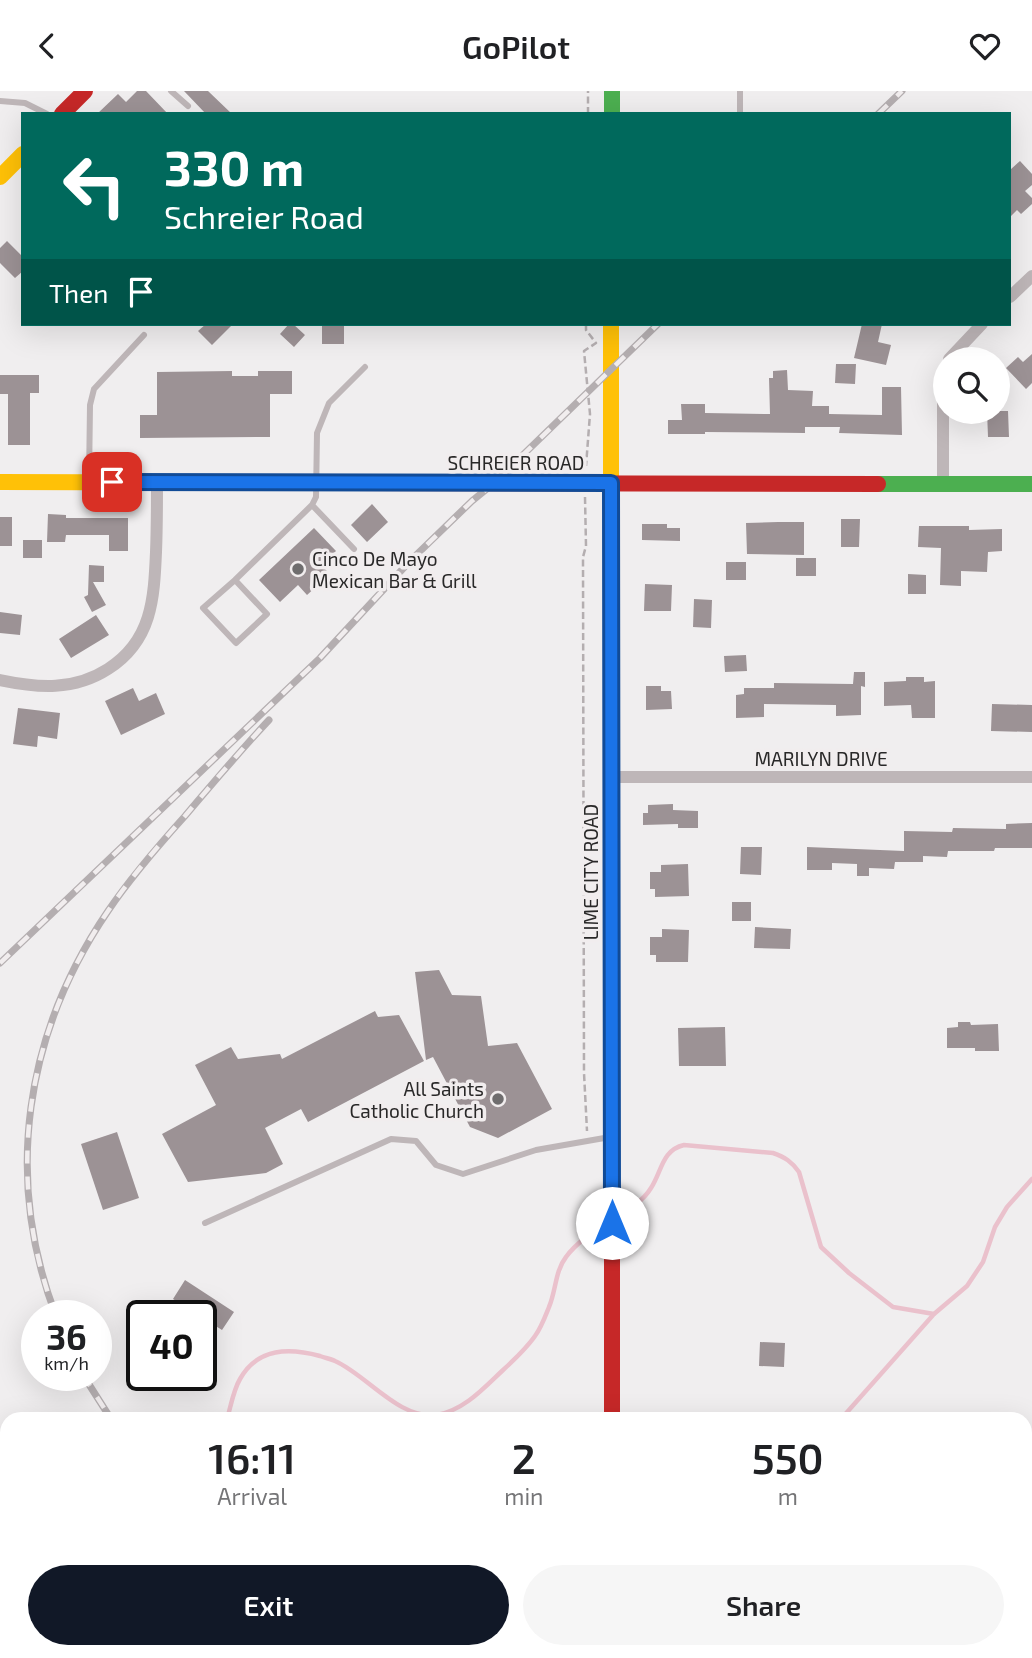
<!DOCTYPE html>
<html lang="en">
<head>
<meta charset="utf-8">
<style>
	:root { --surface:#fff; --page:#f6f6f6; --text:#202124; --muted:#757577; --accent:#111827 }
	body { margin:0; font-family:"Exo 2",sans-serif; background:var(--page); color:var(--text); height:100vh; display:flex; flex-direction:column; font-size:26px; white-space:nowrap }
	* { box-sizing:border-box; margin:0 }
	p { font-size:23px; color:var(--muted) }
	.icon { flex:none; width:38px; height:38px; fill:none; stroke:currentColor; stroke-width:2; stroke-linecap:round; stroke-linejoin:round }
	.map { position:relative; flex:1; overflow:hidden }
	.drawer { position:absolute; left:0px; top:1321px; width:1032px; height:247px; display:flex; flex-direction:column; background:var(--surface); border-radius:21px 21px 0 0; box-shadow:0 7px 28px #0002 }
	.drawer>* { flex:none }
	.top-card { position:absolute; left:21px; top:21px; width:990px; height:214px; border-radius:0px; box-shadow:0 7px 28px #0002; background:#00695c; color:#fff; overflow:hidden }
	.controls { position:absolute; left:933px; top:256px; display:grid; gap:14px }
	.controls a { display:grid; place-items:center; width:77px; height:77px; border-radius:50%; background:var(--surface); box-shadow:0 7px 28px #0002; font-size:35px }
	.speed { position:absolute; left:21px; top:1209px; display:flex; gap:14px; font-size:35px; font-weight:700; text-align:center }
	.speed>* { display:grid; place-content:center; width:91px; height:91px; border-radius:50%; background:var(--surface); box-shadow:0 7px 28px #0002; line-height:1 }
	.speed small { font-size:18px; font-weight:400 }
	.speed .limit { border:4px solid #111; border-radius:10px; background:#fff; color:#111 }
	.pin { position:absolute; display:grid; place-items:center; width:60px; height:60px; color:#fff; margin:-30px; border-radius:14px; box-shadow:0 4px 10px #0006 }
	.me { position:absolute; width:77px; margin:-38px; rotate:0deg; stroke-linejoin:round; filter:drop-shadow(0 0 5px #0008) }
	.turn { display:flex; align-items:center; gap:24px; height:147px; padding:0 28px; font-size:32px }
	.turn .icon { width:91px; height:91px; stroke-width:2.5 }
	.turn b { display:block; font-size:49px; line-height:60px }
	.then { display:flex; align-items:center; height:66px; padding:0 28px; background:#0003; gap:14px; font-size:26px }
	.eta { display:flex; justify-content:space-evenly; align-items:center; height:119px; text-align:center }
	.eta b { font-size:42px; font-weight:600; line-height:49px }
	.primary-button { display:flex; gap:14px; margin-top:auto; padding:14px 28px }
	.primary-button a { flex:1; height:80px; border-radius:42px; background:var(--accent); color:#fff; font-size:28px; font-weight:600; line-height:80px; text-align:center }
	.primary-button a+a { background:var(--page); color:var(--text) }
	header { display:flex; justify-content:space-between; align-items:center; height:91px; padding:0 28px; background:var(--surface); font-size:32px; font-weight:600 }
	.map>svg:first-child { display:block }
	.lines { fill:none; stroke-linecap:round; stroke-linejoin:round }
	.stream { stroke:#eac1cc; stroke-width:4.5 }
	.building { fill:#9c9295 }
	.path { stroke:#b4aeb0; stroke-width:2.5; stroke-dasharray:7 3.5; stroke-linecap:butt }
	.lane { stroke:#beb6b8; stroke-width:6 }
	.street { stroke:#beb6b8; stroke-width:12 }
	.fast { stroke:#4caf50; stroke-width:16 }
	.slow { stroke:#ffc107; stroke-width:16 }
	.jam { stroke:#c62828; stroke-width:16 }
	.rail-casing { stroke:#b4aeb0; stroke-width:7 }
	.rail { stroke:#f1edee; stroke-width:4.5; stroke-dasharray:13; stroke-linecap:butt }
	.route-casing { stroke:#114b97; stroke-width:18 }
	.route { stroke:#1a73e8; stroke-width:12 }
	.poi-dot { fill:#6f6d6e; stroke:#f1edee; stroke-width:2.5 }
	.labels { text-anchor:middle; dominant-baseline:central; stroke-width:7; stroke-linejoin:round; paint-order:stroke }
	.street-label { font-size:19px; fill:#292828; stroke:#f1edee }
	.poi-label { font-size:19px; fill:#292828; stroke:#f1edee; text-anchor:start }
</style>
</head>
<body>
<header><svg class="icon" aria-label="back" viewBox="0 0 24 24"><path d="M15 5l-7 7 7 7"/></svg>GoPilot<svg class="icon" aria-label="heart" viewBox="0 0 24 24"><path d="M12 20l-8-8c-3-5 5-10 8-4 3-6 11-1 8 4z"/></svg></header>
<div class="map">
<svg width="1032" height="1567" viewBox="0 0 1032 1567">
	<rect width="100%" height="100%" fill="#f0eeef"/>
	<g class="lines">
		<path class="stream" d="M617,1125C631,1117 643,1110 651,1097C662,1080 662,1059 684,1054L773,1062C785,1066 792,1071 799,1081L821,1156L849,1182L893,1216L934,1223
			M227,1328C231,1315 233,1300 240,1288C258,1256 290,1257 320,1265C325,1267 331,1268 335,1270C367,1284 399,1329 437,1324C464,1319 483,1298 502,1280C514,1269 526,1258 535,1245C541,1237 545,1226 549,1216C556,1200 555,1180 566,1166C576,1152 593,1141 607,1132
			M841,1328L934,1223L967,1195L983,1171L995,1136L1007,1116L1032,1088
			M0,1402L7,1401"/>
	</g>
	<path class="building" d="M137,0H146L168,23H97L118,3L126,11Z
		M184,0H208L232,23H206Z
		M1020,70L1032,83V94L1025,100L1032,107V113L1021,123L1017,119L1010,126V79Z
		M7,150L23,166V180L15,187L0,172V157Z
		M206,233H233L212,254L198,240Z
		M289,233H293L305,244L294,256L280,243Z
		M322,233H344V253H322Z
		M862,233H882L878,251L891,254L886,274L854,267Z
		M1032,263V292L1026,298L1006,277L1018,266L1023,271Z
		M836,273H856L855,293L835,292Z
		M787,279L788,299L813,300L812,315H829V323L882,324V296H901L902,344L839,342L840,336H805V342L705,341V343H668V329H682L681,313H705V322L770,323L769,287H773V280Z
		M232,280V285H258V280H292V303H270V346L140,347V324H157V281Z
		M0,284H39V302H30V354H8V303H0Z
		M987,320H1008L1009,346H988Z
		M372,413L388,431L367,451L351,434Z
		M48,423L66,424V427H128V460H109V444H66L65,451H47Z
		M0,426H12V455H0Z
		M841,428H860L859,456H841Z
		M778,431H804V464L747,463L746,432Z
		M642,433H667V437H680V450L642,449Z
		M919,435H969V439L1002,438V460L988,461L987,481L961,480V495L940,494L941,457L918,456Z
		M314,437L336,460L321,474L330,483L307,504L298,494L280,511L259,489Z
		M23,449H42V467H23Z
		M796,467H816V485H796Z
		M726,471H746V489H726Z
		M89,474L104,475V491H93L106,514L92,521L84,506L88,504Z
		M908,483L926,484V503H908Z
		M645,493L672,494L671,520H644Z
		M694,508L712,509L711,537L693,536Z
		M0,521L22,524L20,544L0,542Z
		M96,524L109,544L71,567L59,548Z
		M746,564L747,580L725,581L724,565Z
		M854,581H865V596L861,595V624L836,625V614L764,613V626L736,627V604L744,603V597H774V592L853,593Z
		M906,586H924V591L935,590V627H912L911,614L884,615V591L906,590Z
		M646,595H661V600H671L672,618L646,619Z
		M133,597L139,610L156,602L165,623L121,644L105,610Z
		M992,613L1032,614V641L991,640Z
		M18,617L60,622L57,648L38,645L37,656L13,653Z
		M673,713V719L698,720V737H678V733L643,734V722H648V714Z
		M1032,732V757H995L994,760H948L947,766L923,765V771H895L894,778L869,777V785H857V773L832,772V779H807V756L904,760V740L952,741L953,737L1006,738V733Z
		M741,756H762L761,784L740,783Z
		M688,773L689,805L655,806V798H650V781H661V774Z
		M732,811H751V830H732Z
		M755,836L791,838L790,858L754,857Z
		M662,838L689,839L688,871H656V864H650V846H662Z
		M439,879L452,904L481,905L488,955L517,952L552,1018L498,1047L470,1036L433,966L426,969L415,881Z
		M375,920L378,926L399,924L424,970L308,1031L301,1018L265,1037L283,1073L266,1082L188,1091L162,1043L216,1014L195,974L231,956L238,968L280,963L282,968Z
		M958,931H970L971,934L998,933L999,960H975V957H947V937L958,936Z
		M725,936L726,975H679L678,937Z
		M117,1041L139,1107L103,1119L81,1053Z
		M185,1189L234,1221L222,1239L173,1208Z
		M760,1251L785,1252L784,1276L759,1275Z"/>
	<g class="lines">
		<path class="path" d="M588,23V0
			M586,233V239L596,252L584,260L590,323L586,375
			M585,406L586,455L583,466L584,982L587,1040"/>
		<path class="lane" d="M171,0L188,15
			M740,0V23
			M0,10L25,12L47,23
			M89,389L90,314L94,298L144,244
			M312,414L354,458
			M235,489L267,523L236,552L203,517L235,489L312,414L316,406L317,342L329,312L365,276
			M205,1132L391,1048L416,1050L436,1074L463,1083L536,1059L610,1046"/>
		<path class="street" d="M1010,206L1032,185
			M949,268L982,233
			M943,393V289L945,276
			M0,589C38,597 74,600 108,578C152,550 154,508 156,461C157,437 157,414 157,391
			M611,686H1032"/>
		<path class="fast" d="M612,0V23
			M878,393H1032
			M611,683L612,996"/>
		<path class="slow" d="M0,86L23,63
			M611,233V683
			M0,391L342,392"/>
		<path class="jam" d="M62,23L85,0
			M342,392L878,393
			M612,996V1328
			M613,1561V1567"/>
		<g class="rail-casing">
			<path id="rail" d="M878,23L902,0
				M0,872L320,567L411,469L472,410L494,392L658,233
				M56,1225C3,1086 25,942 108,820C131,786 158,755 185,725C212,693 240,660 269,629
				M83,1284L111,1328
				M1026,1421L1032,1419
				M205,1567L236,1561
				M259,1567L291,1561"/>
		</g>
		<use href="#rail" class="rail"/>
	</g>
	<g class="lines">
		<g class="route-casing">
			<path id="route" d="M112,391L611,392L612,1132"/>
		</g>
		<use href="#route" class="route"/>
	</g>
	<g class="poi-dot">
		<circle cx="298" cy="478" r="7"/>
		<circle cx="498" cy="1008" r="7"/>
	</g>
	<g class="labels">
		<g class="street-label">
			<text x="516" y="371">SCHREIER ROAD</text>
			<text x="821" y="667">MARILYN DRIVE</text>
			<text transform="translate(590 781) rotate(-90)">LIME CITY ROAD</text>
		</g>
		<g class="poi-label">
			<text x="312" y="467">Cinco De Mayo<tspan x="312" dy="22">Mexican Bar &amp; Grill</tspan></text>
			<text x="484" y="997" text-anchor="end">All Saints<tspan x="484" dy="22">Catholic Church</tspan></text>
		</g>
	</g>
</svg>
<div class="controls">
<a><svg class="icon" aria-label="search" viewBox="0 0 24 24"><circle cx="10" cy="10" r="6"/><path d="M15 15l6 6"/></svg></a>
</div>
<div class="speed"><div>36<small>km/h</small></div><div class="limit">40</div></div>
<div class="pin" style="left:112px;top:391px;background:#d93025"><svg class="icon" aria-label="arrive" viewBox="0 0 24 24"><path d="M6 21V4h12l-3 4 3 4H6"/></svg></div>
<svg class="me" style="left:612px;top:1132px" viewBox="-20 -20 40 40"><circle r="19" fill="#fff"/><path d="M0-13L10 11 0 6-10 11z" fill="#1a73e8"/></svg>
<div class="top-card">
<div class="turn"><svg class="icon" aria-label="left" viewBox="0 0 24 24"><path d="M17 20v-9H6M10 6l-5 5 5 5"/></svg><div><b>330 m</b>Schreier Road</div></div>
<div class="then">Then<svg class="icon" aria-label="arrive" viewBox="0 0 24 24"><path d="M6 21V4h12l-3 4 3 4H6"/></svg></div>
</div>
<section class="drawer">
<div class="eta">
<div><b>16:11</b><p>Arrival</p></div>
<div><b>2</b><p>min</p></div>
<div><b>550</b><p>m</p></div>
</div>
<div class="primary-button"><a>Exit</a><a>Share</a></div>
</section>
</div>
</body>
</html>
